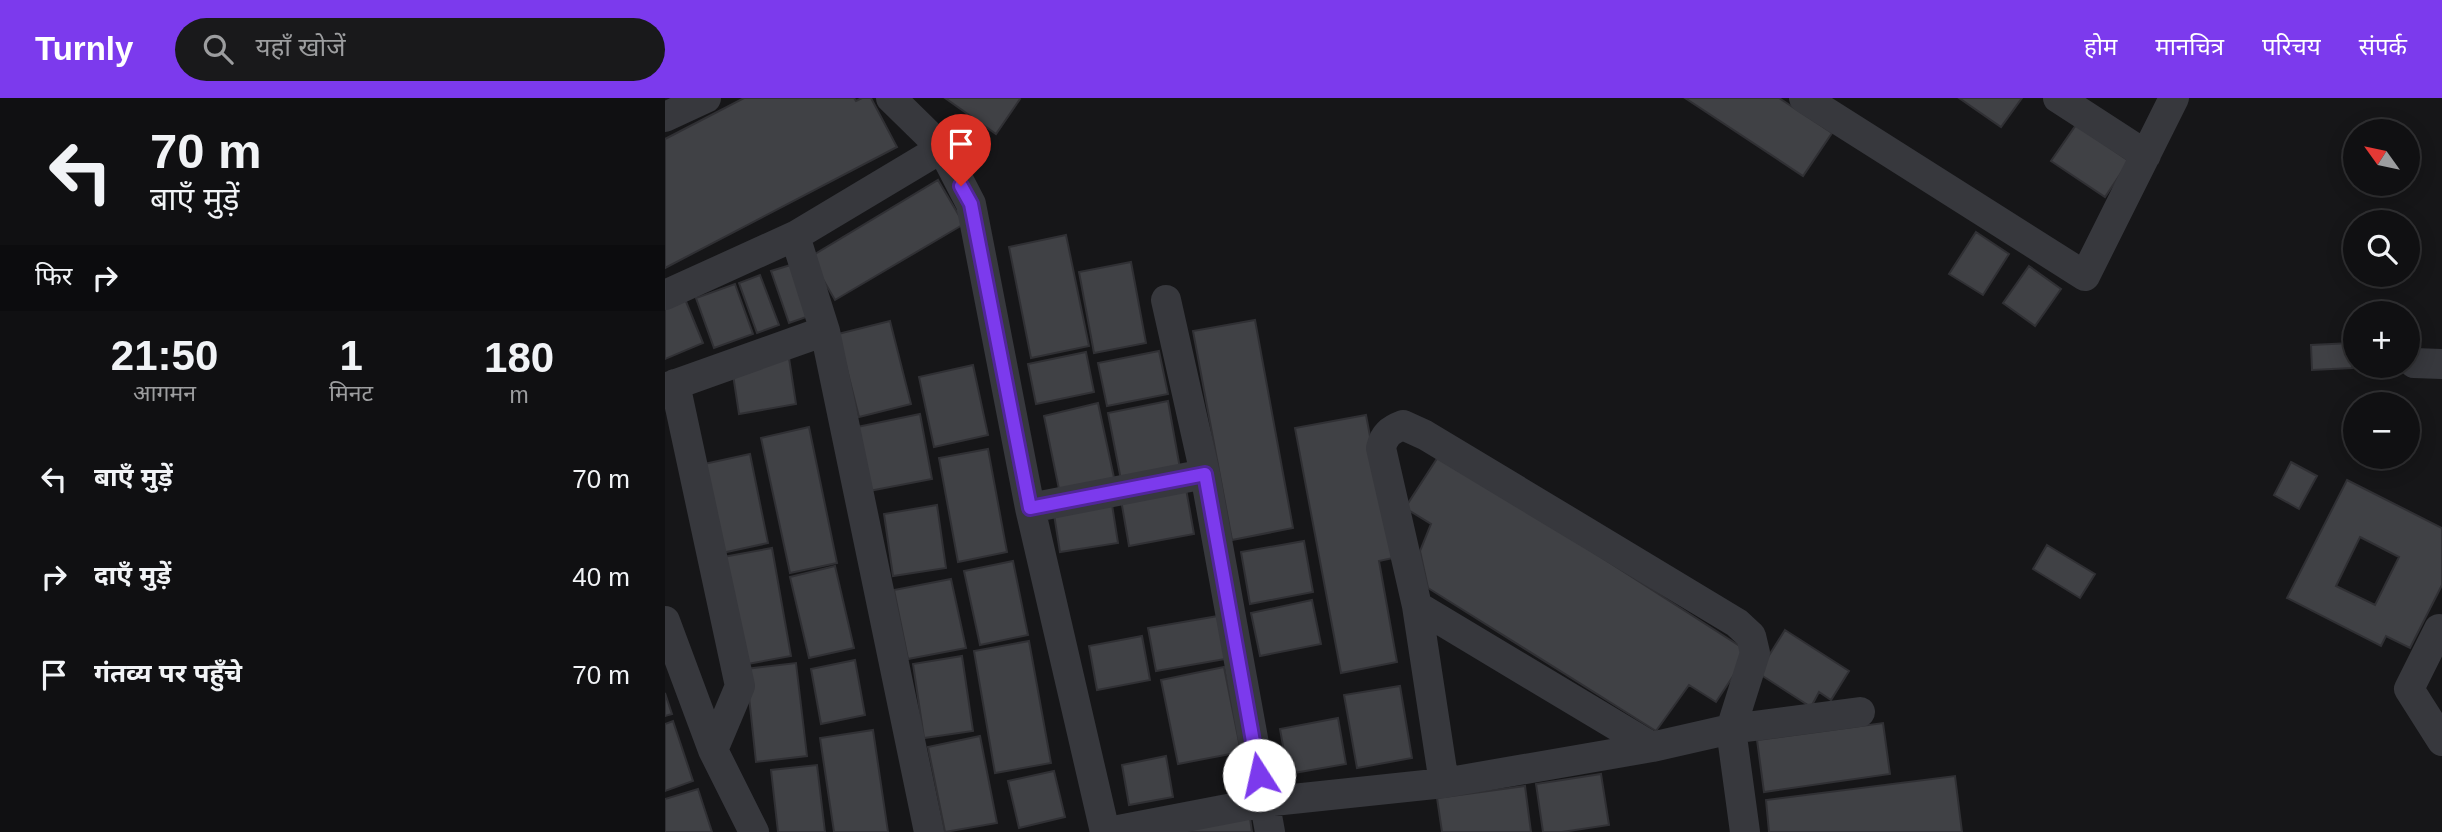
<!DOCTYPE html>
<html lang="hi">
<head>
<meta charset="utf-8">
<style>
	:root { --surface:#101012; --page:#19191b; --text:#f1f3f6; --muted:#9c9d9f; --line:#303032; --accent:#7c3aed }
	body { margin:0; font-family:Helvetica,"Noto Sans Devanagari",sans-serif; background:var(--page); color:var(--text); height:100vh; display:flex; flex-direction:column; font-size:26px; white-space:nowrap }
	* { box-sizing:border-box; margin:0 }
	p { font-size:23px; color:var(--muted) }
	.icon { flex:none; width:38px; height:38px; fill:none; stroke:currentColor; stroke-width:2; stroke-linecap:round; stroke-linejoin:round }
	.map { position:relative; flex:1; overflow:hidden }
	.side { display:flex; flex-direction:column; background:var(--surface); width:665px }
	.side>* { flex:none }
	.top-card { background:#101012; color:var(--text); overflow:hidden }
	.needle { width:46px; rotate:303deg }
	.tools { position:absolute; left:1678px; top:21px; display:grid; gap:14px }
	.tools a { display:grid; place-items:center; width:77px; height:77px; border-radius:50%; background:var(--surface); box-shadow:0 4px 18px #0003,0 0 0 2px var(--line); font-size:35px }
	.pin { position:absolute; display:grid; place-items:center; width:60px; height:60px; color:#fff; margin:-72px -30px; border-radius:50% 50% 50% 0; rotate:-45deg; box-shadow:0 0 7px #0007 }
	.pin .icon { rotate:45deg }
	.me { position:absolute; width:77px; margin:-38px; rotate:350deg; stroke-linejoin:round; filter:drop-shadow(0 0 5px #0008) }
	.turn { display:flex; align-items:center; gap:24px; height:147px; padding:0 35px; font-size:32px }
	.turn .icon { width:91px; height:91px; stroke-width:2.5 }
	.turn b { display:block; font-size:49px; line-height:60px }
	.then { display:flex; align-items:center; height:66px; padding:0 35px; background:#0003; gap:14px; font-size:26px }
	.eta { display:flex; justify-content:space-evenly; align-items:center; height:119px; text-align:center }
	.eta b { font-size:42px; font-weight:700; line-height:49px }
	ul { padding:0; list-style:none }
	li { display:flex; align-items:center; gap:21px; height:98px; padding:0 35px }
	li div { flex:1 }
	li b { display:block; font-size:26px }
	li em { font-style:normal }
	header { display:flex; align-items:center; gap:42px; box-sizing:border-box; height:98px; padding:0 35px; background:var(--accent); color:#fff }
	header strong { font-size:33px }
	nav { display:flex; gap:38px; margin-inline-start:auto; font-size:24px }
	.search { width:490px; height:63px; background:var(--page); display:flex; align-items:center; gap:18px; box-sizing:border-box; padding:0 24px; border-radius:38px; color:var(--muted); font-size:26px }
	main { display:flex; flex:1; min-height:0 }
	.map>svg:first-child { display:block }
	.building { fill:#404145; stroke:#303034; stroke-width:2; fill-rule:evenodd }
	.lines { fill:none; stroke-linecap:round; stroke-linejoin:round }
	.street { stroke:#37383d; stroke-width:30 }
	.route-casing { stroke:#51269a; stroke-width:18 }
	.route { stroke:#7c3aed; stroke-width:12 }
</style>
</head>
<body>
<header>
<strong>Turnly</strong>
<div class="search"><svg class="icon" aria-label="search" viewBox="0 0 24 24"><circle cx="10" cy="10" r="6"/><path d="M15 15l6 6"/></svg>यहाँ खोजें</div>
<nav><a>होम</a><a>मानचित्र</a><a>परिचय</a><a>संपर्क</a></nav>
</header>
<main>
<section class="side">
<div class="top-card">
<div class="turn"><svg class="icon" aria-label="left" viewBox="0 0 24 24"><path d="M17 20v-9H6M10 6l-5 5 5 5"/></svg><div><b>70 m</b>बाएँ मुड़ें</div></div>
<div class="then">फिर<svg class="icon" aria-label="right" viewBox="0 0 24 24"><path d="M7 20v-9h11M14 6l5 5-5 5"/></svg></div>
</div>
<div class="eta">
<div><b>21:50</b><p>आगमन</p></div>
<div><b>1</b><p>मिनट</p></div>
<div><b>180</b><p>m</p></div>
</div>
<ul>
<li><svg class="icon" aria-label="left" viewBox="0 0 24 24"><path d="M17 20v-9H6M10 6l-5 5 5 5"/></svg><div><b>बाएँ मुड़ें</b></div><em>70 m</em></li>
<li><svg class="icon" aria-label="right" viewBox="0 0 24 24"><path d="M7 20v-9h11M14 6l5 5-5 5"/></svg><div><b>दाएँ मुड़ें</b></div><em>40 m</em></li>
<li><svg class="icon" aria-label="arrive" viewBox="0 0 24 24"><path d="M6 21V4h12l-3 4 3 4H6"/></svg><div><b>गंतव्य पर पहुँचे</b></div><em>70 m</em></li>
</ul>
</section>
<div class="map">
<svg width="1777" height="734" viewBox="0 0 1777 734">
	<rect width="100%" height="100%" fill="#161618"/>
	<path class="building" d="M79,0H189L191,3L197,0H206L232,49L0,170V41Z
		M280,0H354L355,1L331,36Z
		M1020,0H1114L1167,35L1138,78Z
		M1294,0H1357L1336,29Z
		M1411,27L1464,63L1440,99L1386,63Z
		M273,82L299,126L170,202L145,159Z
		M1311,134L1344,156L1318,197L1284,176Z
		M401,137L424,248L366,260L344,149Z
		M466,164L481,245L429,255L414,174Z
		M132,165L150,216L124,225L106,173Z
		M1364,168L1396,191L1370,228L1338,205Z
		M95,177L114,227L92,235L74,185Z
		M70,186L88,236L49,250L31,200Z
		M20,201L38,245L0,261V209Z
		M590,222L628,430L567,442L528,233Z
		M225,223L246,306L194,319L173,236Z
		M1686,245L1687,270L1647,272L1646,247Z
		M494,253L503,296L442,308L433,265Z
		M421,254L429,294L371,306L363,266Z
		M124,260L131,306L74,316L67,270Z
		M308,267L323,337L269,349L254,279Z
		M503,303L516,376L457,387L443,315Z
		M433,305L451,389L396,401L379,318Z
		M255,316L267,381L204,393L192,329Z
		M701,317L728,460L714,463L732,564L676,575L630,330Z
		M144,329L172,465L125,475L96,340Z
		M323,351L342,454L293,464L274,360Z
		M85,356L103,445L57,455L39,366Z
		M775,356L1084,554L1051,604L1024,587L991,633L763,490L755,453L766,426L740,410Z
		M1626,364L1652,378L1634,411L1609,397Z
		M1682,382L1777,430V487L1745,550L1721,538L1716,548L1622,500ZM1695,439L1734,459L1710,507L1671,488Z
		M520,385L529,436L464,448L455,396Z
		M446,400L453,445L395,454L388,410Z
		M272,407L281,470L228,478L219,416Z
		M639,443L648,494L585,506L576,454Z
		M1382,447L1430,476L1415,500L1368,471Z
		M107,450L126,558L77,567L58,459Z
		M348,463L363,537L315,547L299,473Z
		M170,468L189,550L144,560L125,479Z
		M286,481L301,550L243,561L229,492Z
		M647,502L656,546L595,558L586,515Z
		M559,517L566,560L491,573L483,530Z
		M1120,532L1184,573L1166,602L1154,594L1146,609L1093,575Z
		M477,538L485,582L432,592L424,548Z
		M364,543L386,665L330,675L309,553Z
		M297,558L308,633L259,640L248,566Z
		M190,562L200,617L156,626L146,571Z
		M131,565L142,658L91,664L81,571Z
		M559,569L576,654L513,666L496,582Z
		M735,588L747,660L692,670L679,597Z
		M0,595L7,616L0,618Z
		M673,620L681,666L623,676L615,631Z
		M8,623L28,683L0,693V626Z
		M1218,625L1225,676L1099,694L1092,642Z
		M208,632L223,734H169L155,640Z
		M315,638L332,725L280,734L263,649Z
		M501,658L508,699L464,707L457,667Z
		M152,667L160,734H113L106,672Z
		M389,673L400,719L354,730L343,683Z
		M936,676L944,727L897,734H878L871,686Z
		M1290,678L1297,734H1104L1101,702Z
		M860,688L866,734H777L772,700Z
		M33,691L47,734H0V701Z
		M585,720L587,734H497Z"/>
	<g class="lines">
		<path class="street" d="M226,0L277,50L306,106L365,410L440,734
			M1139,0L1420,178L1509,0
			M1393,0L1481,57
			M0,19L41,0
			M130,138L160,233L264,734
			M0,197L130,138L277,50
			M501,202L540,376L605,734
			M1749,265L1777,266
			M10,286L75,588L48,652
			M0,290L160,233
			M365,410L540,376
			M752,508L987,649
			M0,523L48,652L89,734
			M1774,531L1744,591L1777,643
			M779,685L752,508L716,350C719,337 725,332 738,327L760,337L1072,525L1086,538L1090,555L1066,631L1080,734
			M443,734L599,704L779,685L987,649L1066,631L1195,614"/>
	</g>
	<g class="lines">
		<g class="route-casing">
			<path id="route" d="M296,88L306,106L365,410L540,376L594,677"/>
		</g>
		<use href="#route" class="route"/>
	</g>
</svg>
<div class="tools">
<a><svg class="needle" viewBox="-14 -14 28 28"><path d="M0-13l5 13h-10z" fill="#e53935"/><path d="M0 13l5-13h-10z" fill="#9c9d9f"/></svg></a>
<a><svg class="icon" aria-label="search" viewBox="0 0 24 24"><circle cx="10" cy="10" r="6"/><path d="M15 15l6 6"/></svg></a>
<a>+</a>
<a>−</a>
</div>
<div class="pin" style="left:296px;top:88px;background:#d93025"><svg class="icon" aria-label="arrive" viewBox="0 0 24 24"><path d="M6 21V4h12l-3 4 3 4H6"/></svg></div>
<svg class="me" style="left:594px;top:677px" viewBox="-20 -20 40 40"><circle r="19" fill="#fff"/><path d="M0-13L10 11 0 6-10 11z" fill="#7c3aed"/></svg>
</div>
</main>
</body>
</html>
